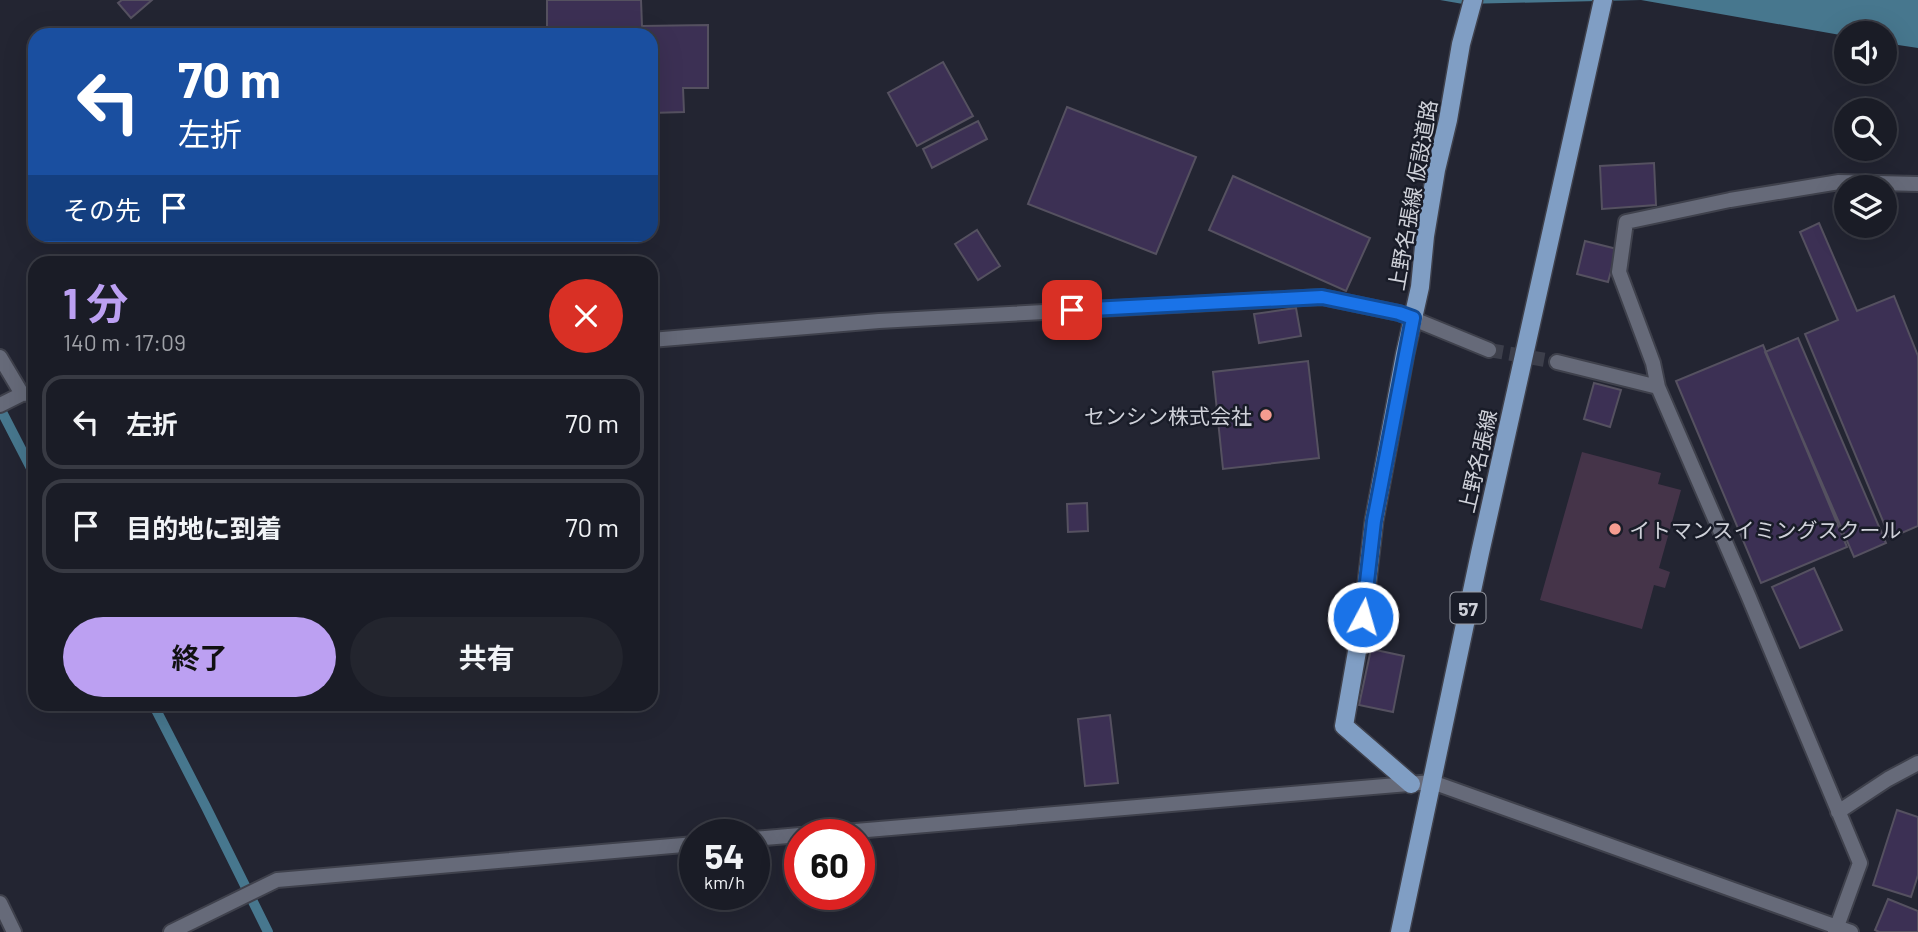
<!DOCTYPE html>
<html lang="ja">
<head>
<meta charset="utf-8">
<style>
	:root { --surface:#1a1c26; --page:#23252e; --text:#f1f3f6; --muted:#9fa1a7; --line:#383a43; --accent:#bca0f2 }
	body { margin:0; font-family:Barlow,"Noto Sans JP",sans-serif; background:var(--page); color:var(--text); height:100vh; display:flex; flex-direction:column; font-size:26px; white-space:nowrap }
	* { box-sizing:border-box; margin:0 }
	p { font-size:23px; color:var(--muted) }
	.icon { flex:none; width:38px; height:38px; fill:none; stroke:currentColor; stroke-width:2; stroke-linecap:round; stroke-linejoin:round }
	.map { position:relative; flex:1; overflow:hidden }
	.side { position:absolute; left:28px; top:256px; width:630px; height:455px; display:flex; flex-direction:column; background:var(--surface); border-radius:21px; box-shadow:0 7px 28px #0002,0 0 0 2px var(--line) }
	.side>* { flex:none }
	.top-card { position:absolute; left:28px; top:28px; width:630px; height:214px; border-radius:21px; box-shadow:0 7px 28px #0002,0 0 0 2px var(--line); background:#1a4fa0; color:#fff; overflow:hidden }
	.tools { position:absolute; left:1834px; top:21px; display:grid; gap:14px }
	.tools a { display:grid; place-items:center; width:63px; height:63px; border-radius:50%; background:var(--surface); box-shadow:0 7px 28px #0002,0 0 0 2px var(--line); font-size:35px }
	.speed { position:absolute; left:679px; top:819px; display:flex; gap:14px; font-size:35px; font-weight:700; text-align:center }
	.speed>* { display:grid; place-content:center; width:91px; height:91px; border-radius:50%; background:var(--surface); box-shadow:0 7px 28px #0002,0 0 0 2px var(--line); line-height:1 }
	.speed small { font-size:18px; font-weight:400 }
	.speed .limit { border:10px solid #d22; background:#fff; color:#111 }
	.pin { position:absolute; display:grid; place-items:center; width:60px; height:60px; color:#fff; margin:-30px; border-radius:14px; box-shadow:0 4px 10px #0006 }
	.me { position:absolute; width:77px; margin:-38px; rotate:6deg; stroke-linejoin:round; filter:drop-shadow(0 0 5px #0008) }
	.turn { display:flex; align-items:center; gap:24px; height:147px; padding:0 35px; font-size:32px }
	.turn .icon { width:91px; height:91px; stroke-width:2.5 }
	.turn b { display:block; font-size:49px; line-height:60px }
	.then { display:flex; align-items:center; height:66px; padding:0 35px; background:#0003; gap:14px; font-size:26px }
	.round { display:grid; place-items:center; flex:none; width:74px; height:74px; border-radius:37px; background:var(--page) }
	.overview { display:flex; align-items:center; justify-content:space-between; height:119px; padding:0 35px }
	h1 { font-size:42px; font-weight:700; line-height:52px; color:var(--accent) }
	.cta { display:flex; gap:14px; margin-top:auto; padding:14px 35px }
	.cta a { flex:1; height:80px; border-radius:42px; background:var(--accent); color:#111; font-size:28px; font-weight:700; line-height:80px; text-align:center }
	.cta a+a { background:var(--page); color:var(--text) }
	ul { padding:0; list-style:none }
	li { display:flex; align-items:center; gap:21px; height:94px; margin:0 14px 10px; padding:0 21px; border:4px solid var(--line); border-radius:21px }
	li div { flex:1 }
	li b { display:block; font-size:26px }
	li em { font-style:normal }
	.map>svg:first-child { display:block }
	.green { fill:#453449 }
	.water { fill:#47778e }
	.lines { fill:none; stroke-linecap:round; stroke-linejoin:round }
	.stream { stroke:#47778e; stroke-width:10 }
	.building { fill:#3c3054; stroke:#555160; stroke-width:2 }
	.street-tunnel { stroke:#3d3f4b; stroke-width:14; stroke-dasharray:14 7; stroke-linecap:butt }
	.street-casing { stroke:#3f414c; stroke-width:18 }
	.primary-casing { stroke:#3f414c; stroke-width:21 }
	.street { stroke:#666a79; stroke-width:14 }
	.primary { stroke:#809ec4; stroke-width:18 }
	.route-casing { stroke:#114b97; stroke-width:18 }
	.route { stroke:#1a73e8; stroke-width:12 }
	.poi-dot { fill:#f59c90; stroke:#191c28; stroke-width:2.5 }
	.labels { text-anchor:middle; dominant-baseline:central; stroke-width:5; stroke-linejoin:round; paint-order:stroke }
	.shield { fill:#191c28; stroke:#989ba4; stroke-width:2 }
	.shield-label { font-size:19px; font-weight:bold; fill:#cfd1d9 }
	.street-label { font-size:21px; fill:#cfd1d9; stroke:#191c28 }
	.poi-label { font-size:21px; fill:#cfd1d9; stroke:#191c28; text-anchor:end }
</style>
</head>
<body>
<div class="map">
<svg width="1918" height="932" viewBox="0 0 1918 932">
	<rect width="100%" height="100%" fill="#232532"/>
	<path class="green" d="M1582,452L1661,473L1658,484L1681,490L1659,568L1670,572L1665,588L1654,585L1642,629L1540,600Z"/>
	<path class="water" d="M1440,0H1918V48L1885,43V33H1846V36L1641,0L1463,4Z"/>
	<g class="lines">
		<path class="stream" d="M0,408L35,476
			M153,704L206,807L268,932"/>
	</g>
	<path class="building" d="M122,0H152L131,18L118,3Z
		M547,0H641L642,26L708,25V88H683L684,112L651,113V35H547Z
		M943,62L973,116L917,146L888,93Z
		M1067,107L1196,157L1156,254L1028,204Z
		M978,121L987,139L932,168L923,149Z
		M1654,163L1656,205L1602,209L1600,166Z
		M1233,176L1370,238L1346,291L1209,230Z
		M1819,223L1857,311L1894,296L1918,356V526L1890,538L1805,334L1838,320L1800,232Z
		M977,230L1000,266L978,280L955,244Z
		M1585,241L1617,249L1608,282L1577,274Z
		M1296,308L1301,336L1259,343L1254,314Z
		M1798,338L1886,543L1854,557L1765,352Z
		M1763,345L1847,547L1761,583L1676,381Z
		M1308,361L1319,458L1223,469L1213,372Z
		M1594,383L1621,390L1610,427L1584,419Z
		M1087,503L1088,531L1068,532L1067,504Z
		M1814,568L1842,630L1800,648L1772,587Z
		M1371,649L1404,656L1393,712L1359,705Z
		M1110,715L1118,783L1085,786L1078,719Z
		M1897,810L1918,817V875L1911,897L1873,885Z
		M1888,899L1918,911V932H1879L1875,930Z"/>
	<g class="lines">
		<path class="street-tunnel" d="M1489,350L1557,362"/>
		<g class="street-casing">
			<path id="street" d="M651,340L879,321L1322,297L1399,313L1489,350
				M0,357L22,394
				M1557,362L1658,387
				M0,405L22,394L35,393
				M1838,812L1888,779L1918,763
				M808,835L1432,782L1851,932
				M754,839L800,835
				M0,903L14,932
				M171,932L277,880L695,844
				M1835,932L1860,863L1748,595L1658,387L1653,363L1619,272L1626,222L1730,200L1839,182L1918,184"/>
		</g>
		<g class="primary-casing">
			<path id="primary" d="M1411,784L1344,726L1363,617L1374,521L1405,354L1420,287L1425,236L1436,170L1448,120L1461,44L1473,0
				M1400,932L1480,553L1603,0"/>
		</g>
		<use href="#street" class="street"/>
		<use href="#primary" class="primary"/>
	</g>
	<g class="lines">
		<g class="route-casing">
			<path id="route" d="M1072,310L1322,297L1399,313L1413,318L1374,521L1363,617"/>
		</g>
		<use href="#route" class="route"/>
	</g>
	<g class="poi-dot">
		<circle cx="1266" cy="415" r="7"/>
		<circle cx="1615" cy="529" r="7"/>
	</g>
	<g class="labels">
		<rect class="shield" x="1450.5" y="592.5" width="35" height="31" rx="5"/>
		<g class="shield-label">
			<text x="1468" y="608">57</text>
		</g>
		<g class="street-label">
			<text transform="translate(1412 195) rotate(-80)">上野名張線 仮設道路</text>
			<text transform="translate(1477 461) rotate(-77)">上野名張線</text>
		</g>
		<g class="poi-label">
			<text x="1252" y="415">センシン株式会社</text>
			<text x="1629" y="529" text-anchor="start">イトマンスイミングスクール</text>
		</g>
	</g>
</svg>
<div class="tools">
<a><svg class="icon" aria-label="sound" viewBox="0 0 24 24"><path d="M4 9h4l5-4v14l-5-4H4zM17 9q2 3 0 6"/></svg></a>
<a><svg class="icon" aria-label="search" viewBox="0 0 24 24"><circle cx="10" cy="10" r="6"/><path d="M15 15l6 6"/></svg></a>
<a><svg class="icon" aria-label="layers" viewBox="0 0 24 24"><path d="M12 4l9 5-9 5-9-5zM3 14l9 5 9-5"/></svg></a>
</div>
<div class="speed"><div>54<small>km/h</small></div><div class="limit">60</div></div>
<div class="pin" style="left:1072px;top:310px;background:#d93025"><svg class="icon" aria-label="arrive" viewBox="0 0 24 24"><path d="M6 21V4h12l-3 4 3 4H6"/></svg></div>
<svg class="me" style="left:1363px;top:617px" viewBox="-20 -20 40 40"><circle r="17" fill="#1a73e8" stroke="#fff" stroke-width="3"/><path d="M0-11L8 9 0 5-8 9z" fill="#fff"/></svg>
<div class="top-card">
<div class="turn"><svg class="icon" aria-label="left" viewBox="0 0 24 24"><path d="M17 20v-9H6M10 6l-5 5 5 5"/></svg><div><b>70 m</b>左折</div></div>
<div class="then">その先<svg class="icon" aria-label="arrive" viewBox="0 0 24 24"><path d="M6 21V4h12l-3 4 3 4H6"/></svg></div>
</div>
<section class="side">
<div class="overview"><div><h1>1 分</h1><p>140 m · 17:09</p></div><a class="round" style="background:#d93025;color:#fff"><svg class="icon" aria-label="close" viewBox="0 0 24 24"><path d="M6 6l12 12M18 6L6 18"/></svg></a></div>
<ul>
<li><svg class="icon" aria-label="left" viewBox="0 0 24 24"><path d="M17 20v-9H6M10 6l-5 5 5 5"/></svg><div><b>左折</b></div><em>70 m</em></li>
<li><svg class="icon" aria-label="arrive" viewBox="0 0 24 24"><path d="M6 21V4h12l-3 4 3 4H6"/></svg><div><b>目的地に到着</b></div><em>70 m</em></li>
</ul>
<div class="cta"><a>終了</a><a>共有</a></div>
</section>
</div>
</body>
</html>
